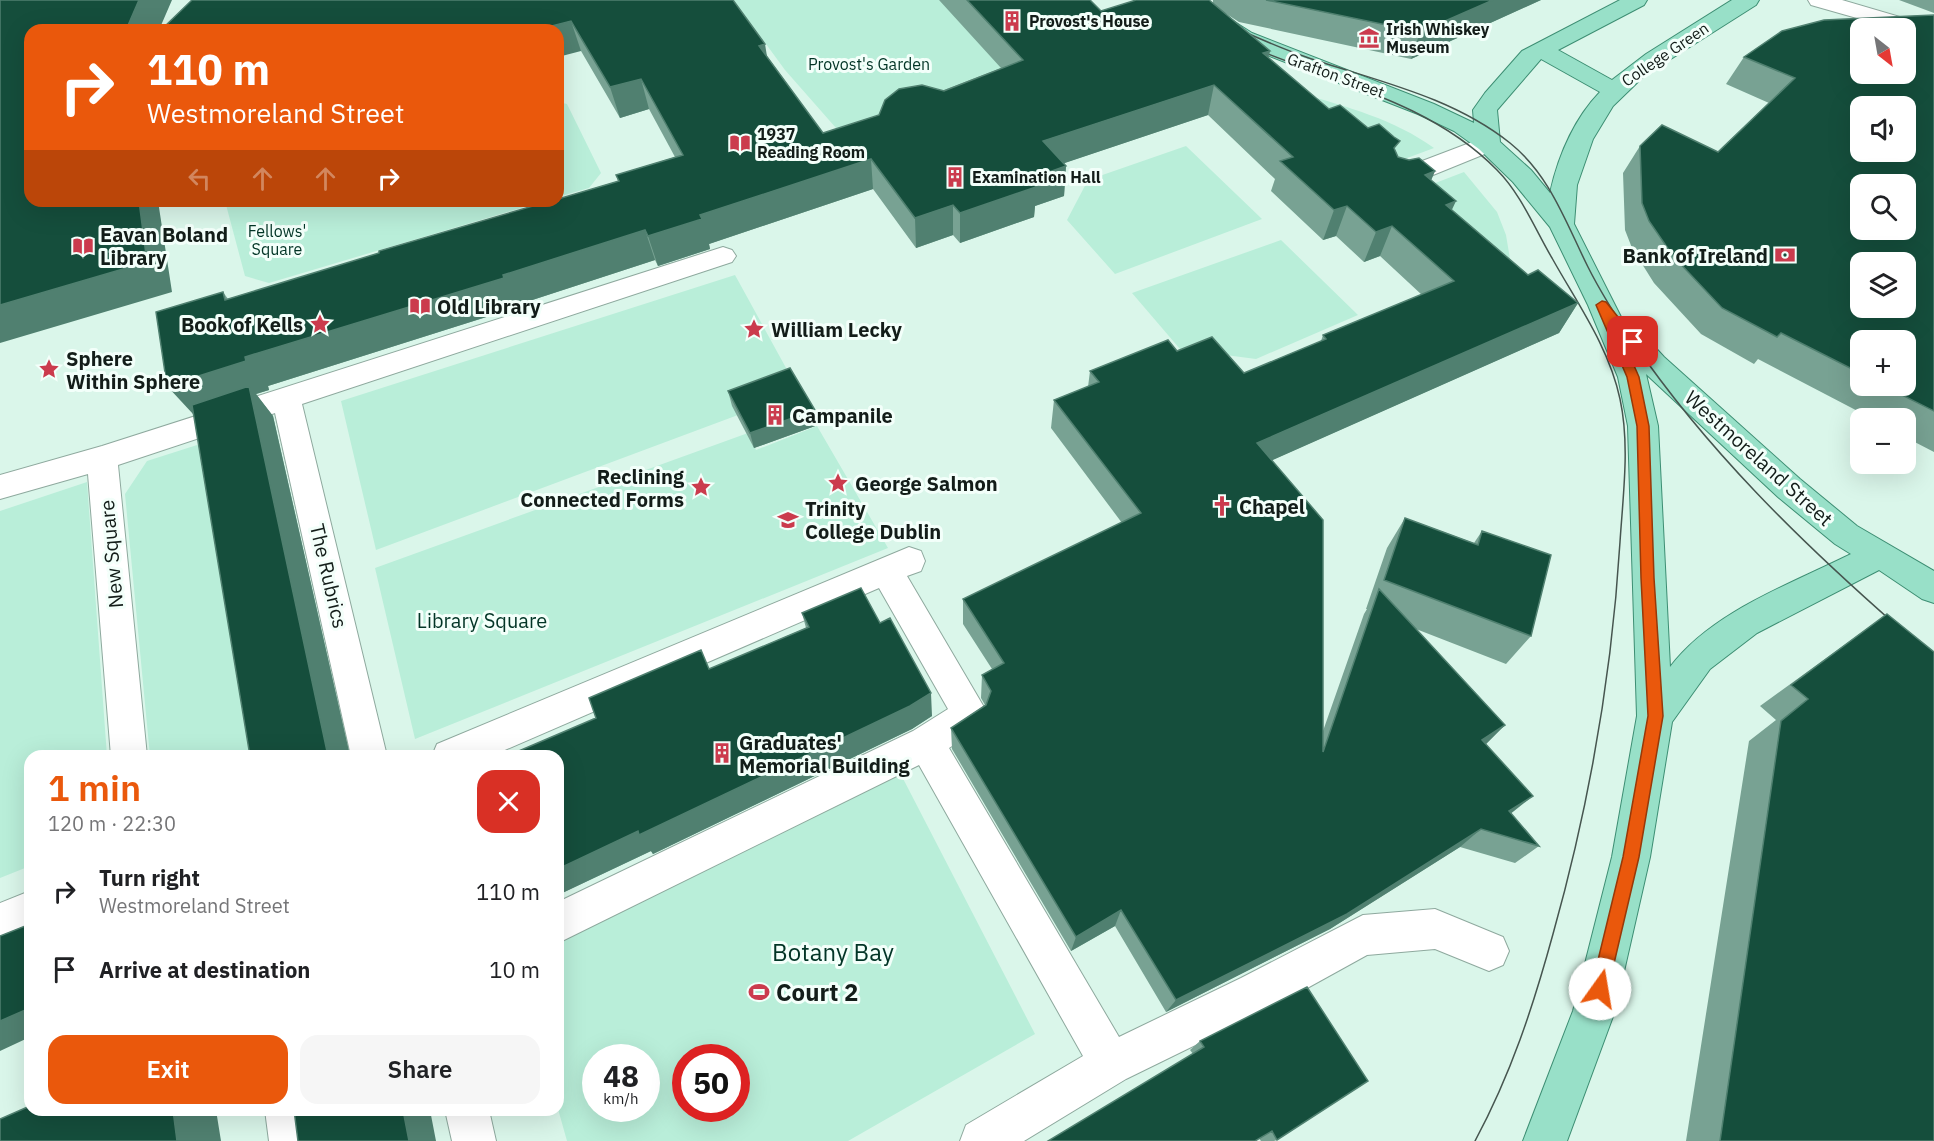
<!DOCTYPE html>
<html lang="en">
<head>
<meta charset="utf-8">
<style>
	:root { --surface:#fff; --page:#f6f6f6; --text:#202124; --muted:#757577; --accent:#ea580c }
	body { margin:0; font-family:"IBM Plex Sans",sans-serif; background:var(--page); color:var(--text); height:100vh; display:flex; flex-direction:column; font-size:22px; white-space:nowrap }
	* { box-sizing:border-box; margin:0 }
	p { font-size:20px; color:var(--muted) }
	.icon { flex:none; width:33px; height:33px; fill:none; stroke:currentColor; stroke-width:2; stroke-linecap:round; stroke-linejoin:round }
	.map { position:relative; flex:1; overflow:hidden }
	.drawer { position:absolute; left:24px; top:750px; width:540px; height:366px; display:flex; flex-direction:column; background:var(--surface); border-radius:18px; box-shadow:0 6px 24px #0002 }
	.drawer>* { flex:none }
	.hud { position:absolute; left:24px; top:24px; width:540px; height:183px; border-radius:18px; box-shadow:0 6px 24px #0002; background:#ea580c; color:#fff; overflow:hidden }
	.needle { width:39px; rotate:149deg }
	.fabs { position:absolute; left:1850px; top:18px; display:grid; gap:12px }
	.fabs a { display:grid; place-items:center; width:66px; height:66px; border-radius:12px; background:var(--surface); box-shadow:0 6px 24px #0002; font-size:30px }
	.speed { position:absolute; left:582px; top:1044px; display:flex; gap:12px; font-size:30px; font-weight:700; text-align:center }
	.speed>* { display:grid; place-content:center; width:78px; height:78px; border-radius:50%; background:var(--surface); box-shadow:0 6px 24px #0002; line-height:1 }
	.speed small { font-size:15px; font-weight:400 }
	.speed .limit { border:9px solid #d22; background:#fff; color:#111 }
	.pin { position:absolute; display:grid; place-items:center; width:51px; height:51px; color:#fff; margin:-26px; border-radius:12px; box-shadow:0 3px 9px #0006 }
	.me { position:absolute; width:66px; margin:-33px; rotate:13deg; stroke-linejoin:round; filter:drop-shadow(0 0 4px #0008) }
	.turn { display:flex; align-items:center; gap:21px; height:126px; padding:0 24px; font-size:27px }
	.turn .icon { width:78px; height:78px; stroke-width:2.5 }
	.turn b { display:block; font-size:42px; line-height:51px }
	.lanes { display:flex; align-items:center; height:57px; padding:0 24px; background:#0003; justify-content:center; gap:30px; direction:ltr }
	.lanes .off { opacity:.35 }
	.round { display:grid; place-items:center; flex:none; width:63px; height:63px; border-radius:18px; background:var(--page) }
	.head { display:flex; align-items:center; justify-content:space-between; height:102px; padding:0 24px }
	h1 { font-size:36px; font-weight:600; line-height:45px; color:var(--accent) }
	.button { display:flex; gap:12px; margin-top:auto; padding:12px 24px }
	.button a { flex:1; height:69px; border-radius:18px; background:var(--accent); color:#fff; font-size:24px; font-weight:600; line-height:69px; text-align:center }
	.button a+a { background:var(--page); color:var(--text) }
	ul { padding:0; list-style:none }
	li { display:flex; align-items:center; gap:18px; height:78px; padding:0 24px }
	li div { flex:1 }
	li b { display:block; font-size:22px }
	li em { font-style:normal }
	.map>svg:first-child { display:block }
	.green { fill:#b9eed9; fill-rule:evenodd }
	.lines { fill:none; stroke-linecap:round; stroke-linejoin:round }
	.minor-casing { stroke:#8ea99e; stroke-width:2 }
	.major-casing { stroke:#3d8e73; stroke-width:2 }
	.minor { fill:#fff; fill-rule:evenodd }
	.major { fill:#98e0c8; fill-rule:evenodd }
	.tram { stroke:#46554f; stroke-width:1.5 }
	.wall { fill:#78a293; fill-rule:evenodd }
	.shaded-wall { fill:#508070 }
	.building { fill:#154e3c; stroke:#508070; stroke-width:1.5; fill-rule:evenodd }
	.route { fill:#ea580c; stroke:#983908; stroke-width:1.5 }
	.labels { text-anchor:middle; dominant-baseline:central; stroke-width:6; stroke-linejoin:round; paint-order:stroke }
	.far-poi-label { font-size:16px; font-weight:bold; fill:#131d19; stroke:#f3fffa; text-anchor:start }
	.far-street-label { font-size:16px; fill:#131d19; stroke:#f3fffa }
	.far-park-label { font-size:16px; fill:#023526; stroke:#f3fffa }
	.poi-label { font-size:20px; font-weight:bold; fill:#131d19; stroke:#f3fffa; text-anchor:start }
	.street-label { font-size:20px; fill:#131d19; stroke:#f3fffa }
	.park-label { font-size:20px; fill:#023526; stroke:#f3fffa }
	.near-park-label { font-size:24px; fill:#023526; stroke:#f3fffa }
	.near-poi-label { font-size:24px; font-weight:bold; fill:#131d19; stroke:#f3fffa; text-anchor:start }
</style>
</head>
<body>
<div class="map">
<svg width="1934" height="1141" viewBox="0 0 1934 1141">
	<rect width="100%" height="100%" fill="#daf6ea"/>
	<path class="green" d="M718,0H939L1035,51L858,153L785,70L766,44L751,48Z
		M1300,93C1347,107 1394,119 1434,148L1383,167Z
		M558,102L567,104L601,173L589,188L558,197Z
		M1186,146L1262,219L1115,274L1067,220L1088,180Z
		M1464,172L1497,212L1506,235L1512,271L1412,192Z
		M225,201H544L269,283L245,276Z
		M1281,240L1358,315L1256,359L1180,349L1132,293Z
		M735,275L791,377L730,398L738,415L376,550L341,401Z
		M817,426L888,548L415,739L375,568L748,433L756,450Z
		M219,438L276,756H150L125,494L147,461Z
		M87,482L107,756H30V866L0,878V511Z
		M896,765L1035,1034L848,1141H567L558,1109V928ZM596,1058H646V1108H596ZM686,1058H736V1108H686Z"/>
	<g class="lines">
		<g class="minor-casing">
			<path id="minor" d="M1808,0H1842L1934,27V41L1905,32V28H1892L1811,5Z
				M1488,136L1497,139L1500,144L1497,149L1406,186L1397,188L1388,186L1384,180L1388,174Z
				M723,247L732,250L736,256L732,262L302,404L387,756H351L275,413L118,465L147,756H111L88,474L0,499V475L102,446Z
				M909,547L921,551L925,561L921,571L907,576L988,714L983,726L949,748L1119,1037L1241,978L1363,915L1435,909L1503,937L1509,951L1503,965L1489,971L1435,949L1367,955L1271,1008L1126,1079L1024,1141H960L966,1125L1083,1056L919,765L558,943V902L913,731L948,709L879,588L491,756H432L437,744Z
				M30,891V931L0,943V903Z
				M265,1110H309L313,1141H269Z
				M445,1110H489L496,1141H452Z"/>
		</g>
		<g class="major-casing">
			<path id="major" d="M1175,0H1200L1252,33L1434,104L1474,123L1473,110L1485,93L1522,51L1620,0H1647L1644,5L1558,50L1612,80L1646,54L1732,0H1759L1756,5L1644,76L1613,106L1593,139L1577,185L1574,224L1621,317L1630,320L1664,357L1800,479L1857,526L1934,571V603L1922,599L1879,570L1757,633L1710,669L1672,722L1650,857L1615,1011L1567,1141H1523L1573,1011L1612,857L1637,716L1628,426L1618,377L1588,305L1550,227L1513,182L1479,149L1454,131L1418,114L1236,43L1209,27ZM1541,59L1600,92C1574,119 1558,157 1550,193L1531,170L1500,142L1497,110ZM1646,374L1778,497L1835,544L1851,554C1789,585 1713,611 1670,667L1658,426Z"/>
		</g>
		<use href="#minor" class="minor"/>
		<use href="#major" class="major"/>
		<path class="tram" d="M1238,29C1260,39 1283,49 1306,57C1376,81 1451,96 1510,143C1550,175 1566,223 1588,267C1601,293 1617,318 1633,342C1707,450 1799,540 1897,626
			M1253,48C1335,82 1433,104 1497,170C1521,194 1535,229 1552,258C1577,303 1609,347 1620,399C1630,445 1623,495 1620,542C1612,674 1589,806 1553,934C1533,1007 1511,1074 1475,1141"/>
	</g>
	<path class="wall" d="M733,0L767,56L823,133L879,115L1001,68L939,0H1090L1101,11L1213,3V0H1541L1411,59L1239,22L1225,13L1270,51L1268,58L1329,109L1396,152L1398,157L1435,171L1431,180L1452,210L1528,275L1578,303L1559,333L1272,460L1323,731L1364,614L1367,609H1366L1387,548L1405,518L1474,543L1482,531L1531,636L1506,664L1416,629L1505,725L1486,744L1511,813L1539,846L1515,863L1460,847L1330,929L1166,1012L1115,926L1071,951L952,749L951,728L985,705L981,698L982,675L992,669L963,624V599L1122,523L1051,428L1054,400L1088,387L1090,371L1177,351L1244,373L1321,341L1323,335L1422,295L1380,256L1364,262L1336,236L1323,240L1271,191L1275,179L1208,115L1064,163L1066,166L1064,196L1035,206L1034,217L960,243L953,235L916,248L873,189L709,244L710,249L658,266L655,260L517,305L518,307L268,386L269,390L256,394L273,416L350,756H250L223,292L228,299L618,181L616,175L675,157L649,109L620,118L581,51L161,30Z
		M1899,0H1934V13Z
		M1934,15V452L1905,437V418H1871L1758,359L1754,364L1701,334L1654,283L1632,248L1625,230L1623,173L1640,146L1718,152L1769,103L1726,84L1744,57ZM1860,340L1905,386H1860Z
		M728,391L818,425L754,448L732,406Z
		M802,613L880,623L932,716L912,729L653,854L651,851L558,895V756L709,669L806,628Z
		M1887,614L1934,1141H1686L1749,741L1776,720L1760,706Z
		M1307,987L1277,1140L1274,1141H1261L1190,1050L1200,1041Z"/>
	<path class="shaded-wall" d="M139,0H172L159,30H126Z
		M1493,0H1541L1411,59L1420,32Z
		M571,21L581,51L558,57V30H536Z
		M765,44L770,75L759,46Z
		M1270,51L1262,81L1263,53Z
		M641,79L649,109L620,118L610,87Z
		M1214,85L1208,115L1041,171L1043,141Z
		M871,159L873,189L709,244L710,249L658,266L648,236L700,215Z
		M1066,166L1064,196L1035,206L1034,217L960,243V213L1029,179Z
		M1435,171L1422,202L1425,175Z
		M139,201H158L172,292L0,343V305Z
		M1456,201L1442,231L1446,205Z
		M953,205V235L916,248L915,218Z
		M1347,206L1336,236L1323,240L1334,210Z
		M1392,226L1380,256L1364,262L1376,232Z
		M645,230L655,260L517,305L518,307L268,386L269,390L256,394L273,416L350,756H328L193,414L167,386L245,357Z
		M1578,303L1559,333L1248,471L1257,443Z
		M815,410L818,425L754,448L750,433Z
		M931,693L932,716L912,729L653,854L651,851L558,895V869Z
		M1505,725L1484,746L1482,740Z
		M1533,796L1509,815V811Z
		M1481,829L1460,847L1330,929L1166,1012L1176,1000Z
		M1121,910L1115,926L1071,951L1076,937Z
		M30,1008V1037L0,1051V1021Z
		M173,1110H216L221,1141H177Z
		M403,1110H430L436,1141H409Z"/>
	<path class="building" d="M0,0H139L126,30H30V201H139L147,262L0,305Z
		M192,0H733L765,44L759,46L823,133L879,115L885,100L899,89L922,85L944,91L1023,60L967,0H1090L1101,11L1136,0H1209L1270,51L1263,53L1329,109L1340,105L1368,128L1379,124L1394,137L1400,141L1394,148L1398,157L1409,160L1419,158L1435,171L1425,175L1456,201L1446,205L1528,275L1538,270L1578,303L1257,443L1323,520V752L1379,589L1505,725L1482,740L1533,796L1509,811L1539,846L1481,829L1347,914L1176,1000L1121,910L1076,937L951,728L986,705L991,691L982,675L1004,663L963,599L1141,513L1054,400L1099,382L1090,371L1168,340L1177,351L1212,337L1244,373L1326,339L1323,335L1454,281L1392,226L1376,232L1347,206L1334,210L1280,161L1293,157L1214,85L1043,141L1066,166L1029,179L1036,187L960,213L953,205L915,218L871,159L700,215L702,219L648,236L645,230L503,275L504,278L245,357L246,361L167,386L156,312L223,292L225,300L379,253V251L550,201H558V199L619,181L616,175L683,155L641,79L610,87L571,21L536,30H161Z
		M1266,0H1493L1420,32Z
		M1934,15V411L1884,386H1905V340H1860V373L1781,333L1777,337L1722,308L1673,256L1649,221L1642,203L1640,146L1662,125L1718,152L1795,78L1744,57L1782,31L1824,20ZM1860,28H1905V74H1860ZM1860,106H1905V152H1860ZM1860,184H1905V230H1860ZM1860,262H1905V308H1860Z
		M790,368L815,410L750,433L728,391Z
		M249,386L328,756H250L192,405Z
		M1405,518L1478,545L1482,531L1551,555L1531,636L1384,580Z
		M861,588L880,623L890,618L931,693L910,706L639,835L638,831L558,869V756H507L596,718L589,698L701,650L709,669L809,627L802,613Z
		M1887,614L1934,652V1141H1720L1781,721L1808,699L1791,685Z
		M479,752L480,756H470Z
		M30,924V1008L0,1021V936Z
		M1307,987L1368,1081L1277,1140L1272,1131L1255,1141H1048L1204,1047L1200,1041Z
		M30,1106V1110H173L177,1141H0V1119Z
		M294,1110H403L409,1141H298Z"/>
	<path class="route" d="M1602,301L1606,302L1638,342L1637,345H1628L1621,336L1639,377L1649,426L1654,578L1663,716L1639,857L1608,989L1606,995L1600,998L1594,995L1591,989L1623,857L1648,716L1641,578L1637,426L1627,377L1596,305Z"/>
	<defs>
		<g id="building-bare" transform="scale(1.62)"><path d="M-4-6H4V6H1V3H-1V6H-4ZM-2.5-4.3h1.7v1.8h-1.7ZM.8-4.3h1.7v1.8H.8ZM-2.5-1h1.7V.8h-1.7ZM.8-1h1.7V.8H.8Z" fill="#cb3b4d" stroke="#f3fffa" stroke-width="2.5" paint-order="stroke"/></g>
		<g id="museum-bare" transform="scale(1.62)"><path d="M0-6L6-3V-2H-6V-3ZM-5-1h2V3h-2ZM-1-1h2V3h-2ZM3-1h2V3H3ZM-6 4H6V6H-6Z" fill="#cb3b4d" stroke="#f3fffa" stroke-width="2.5" paint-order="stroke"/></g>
		<g id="library-bare" transform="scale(1.62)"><path d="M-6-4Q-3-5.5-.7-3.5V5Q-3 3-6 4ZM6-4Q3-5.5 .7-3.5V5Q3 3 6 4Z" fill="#cb3b4d" stroke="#f3fffa" stroke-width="2.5" paint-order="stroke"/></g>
		<g id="bank-bare" transform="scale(1.62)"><path d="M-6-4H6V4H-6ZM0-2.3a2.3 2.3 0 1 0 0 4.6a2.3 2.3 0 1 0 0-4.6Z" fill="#cb3b4d" stroke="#f3fffa" stroke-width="2.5" paint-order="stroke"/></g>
		<g id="sight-bare" transform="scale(1.62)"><path d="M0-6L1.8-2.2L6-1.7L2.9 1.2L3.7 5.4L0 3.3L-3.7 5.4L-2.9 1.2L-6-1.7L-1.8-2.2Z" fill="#cb3b4d" stroke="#f3fffa" stroke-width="2.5" paint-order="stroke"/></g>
		<g id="church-bare" transform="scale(1.62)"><path d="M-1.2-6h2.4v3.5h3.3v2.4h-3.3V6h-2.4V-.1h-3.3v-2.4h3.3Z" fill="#cb3b4d" stroke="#f3fffa" stroke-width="2.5" paint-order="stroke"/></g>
		<g id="university-bare" transform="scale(1.62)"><path d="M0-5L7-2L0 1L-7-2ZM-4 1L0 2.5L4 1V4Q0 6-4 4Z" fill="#cb3b4d" stroke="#f3fffa" stroke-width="2.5" paint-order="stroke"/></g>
		<g id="stadium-bare" transform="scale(1.62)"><path d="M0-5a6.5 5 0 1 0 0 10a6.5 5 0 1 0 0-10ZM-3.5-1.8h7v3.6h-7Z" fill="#cb3b4d" stroke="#f3fffa" stroke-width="2.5" paint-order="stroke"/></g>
	</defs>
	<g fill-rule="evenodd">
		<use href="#building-bare" x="1012" y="21"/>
		<use href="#museum-bare" x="1369" y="38"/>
		<use href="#library-bare" x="740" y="143"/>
		<use href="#building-bare" x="955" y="177"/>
		<use href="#library-bare" x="83" y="246"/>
		<use href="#bank-bare" x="1785" y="255"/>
		<use href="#library-bare" x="420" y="306"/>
		<use href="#sight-bare" x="320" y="324"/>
		<use href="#sight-bare" x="754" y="329"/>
		<use href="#sight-bare" x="49" y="369"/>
		<use href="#building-bare" x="775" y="415"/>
		<use href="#sight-bare" x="838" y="483"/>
		<use href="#sight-bare" x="701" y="487"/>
		<use href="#church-bare" x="1222" y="506"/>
		<use href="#university-bare" x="788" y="520"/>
		<use href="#building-bare" x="722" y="753"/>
		<use href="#stadium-bare" x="759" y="992"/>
	</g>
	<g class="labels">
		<g class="far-poi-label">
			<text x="1029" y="21">Provost's House</text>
			<text x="1386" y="29">Irish Whiskey<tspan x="1386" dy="18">Museum</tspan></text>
			<text x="757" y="134">1937<tspan x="757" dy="18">Reading Room</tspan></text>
			<text x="972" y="177">Examination Hall</text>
		</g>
		<g class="far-street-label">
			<text transform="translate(1665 54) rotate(-34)">College Green</text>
			<text transform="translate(1336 75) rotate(20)">Grafton Street</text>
		</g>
		<g class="far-park-label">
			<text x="869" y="64">Provost's Garden</text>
			<text x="277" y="231">Fellows'<tspan x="277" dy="18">Square</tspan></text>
		</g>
		<g class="poi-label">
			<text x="100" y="234">Eavan Boland<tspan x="100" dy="23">Library</tspan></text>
			<text x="1768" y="255" text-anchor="end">Bank of Ireland</text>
			<text x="437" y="306">Old Library</text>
			<text x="303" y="324" text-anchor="end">Book of Kells</text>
			<text x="771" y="329">William Lecky</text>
			<text x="66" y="358">Sphere<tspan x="66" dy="23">Within Sphere</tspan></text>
			<text x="792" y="415">Campanile</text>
			<text x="684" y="476" text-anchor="end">Reclining<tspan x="684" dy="23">Connected Forms</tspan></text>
			<text x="855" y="483">George Salmon</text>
			<text x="1239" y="506">Chapel</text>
			<text x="805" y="508">Trinity<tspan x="805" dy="23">College Dublin</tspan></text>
			<text x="739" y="742">Graduates'<tspan x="739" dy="23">Memorial Building</tspan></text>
		</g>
		<g class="street-label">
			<text transform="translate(1759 458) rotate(42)">Westmoreland Street</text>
			<text transform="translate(111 554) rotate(-95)">New Square</text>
			<text transform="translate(329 576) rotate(77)">The Rubrics</text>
		</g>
		<g class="park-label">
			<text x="482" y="620">Library Square</text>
		</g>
		<g class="near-park-label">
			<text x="833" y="952">Botany Bay</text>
		</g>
		<g class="near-poi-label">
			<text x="776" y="992">Court 2</text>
		</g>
	</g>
</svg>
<div class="fabs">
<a><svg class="needle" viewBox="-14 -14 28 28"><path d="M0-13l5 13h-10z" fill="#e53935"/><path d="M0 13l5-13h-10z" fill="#757577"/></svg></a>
<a><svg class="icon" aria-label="sound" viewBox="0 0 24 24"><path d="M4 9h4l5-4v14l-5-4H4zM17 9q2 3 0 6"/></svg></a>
<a><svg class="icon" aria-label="search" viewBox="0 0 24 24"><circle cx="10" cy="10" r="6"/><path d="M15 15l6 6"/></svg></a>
<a><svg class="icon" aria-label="layers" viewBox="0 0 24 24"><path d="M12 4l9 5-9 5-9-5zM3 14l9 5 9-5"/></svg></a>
<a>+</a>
<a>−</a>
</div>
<div class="speed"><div>48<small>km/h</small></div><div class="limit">50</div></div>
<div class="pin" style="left:1633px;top:342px;background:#d93025"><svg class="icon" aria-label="arrive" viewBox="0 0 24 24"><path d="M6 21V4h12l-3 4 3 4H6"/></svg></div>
<svg class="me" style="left:1600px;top:989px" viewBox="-20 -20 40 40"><circle r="19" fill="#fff"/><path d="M0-13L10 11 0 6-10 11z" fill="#ea580c"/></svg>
<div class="hud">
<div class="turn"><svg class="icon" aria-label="right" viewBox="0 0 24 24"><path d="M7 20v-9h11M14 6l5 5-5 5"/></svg><div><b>110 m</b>Westmoreland Street</div></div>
<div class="lanes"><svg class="icon off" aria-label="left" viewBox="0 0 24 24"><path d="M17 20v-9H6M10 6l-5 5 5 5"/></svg><svg class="icon off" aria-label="ahead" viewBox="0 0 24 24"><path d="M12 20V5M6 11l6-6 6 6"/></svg><svg class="icon off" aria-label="ahead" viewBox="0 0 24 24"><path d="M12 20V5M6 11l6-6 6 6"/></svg><svg class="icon" aria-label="right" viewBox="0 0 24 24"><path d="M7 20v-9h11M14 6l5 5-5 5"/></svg></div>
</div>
<section class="drawer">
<div class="head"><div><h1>1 min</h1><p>120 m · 22:30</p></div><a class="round" style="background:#d93025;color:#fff"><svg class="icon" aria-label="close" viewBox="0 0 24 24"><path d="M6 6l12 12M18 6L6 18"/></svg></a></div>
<ul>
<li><svg class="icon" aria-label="right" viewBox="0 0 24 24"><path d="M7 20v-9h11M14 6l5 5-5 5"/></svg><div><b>Turn right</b><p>Westmoreland Street</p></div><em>110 m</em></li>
<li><svg class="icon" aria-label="arrive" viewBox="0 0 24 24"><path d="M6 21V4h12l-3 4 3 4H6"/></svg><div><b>Arrive at destination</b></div><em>10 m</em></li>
</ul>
<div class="button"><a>Exit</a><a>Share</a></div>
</section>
</div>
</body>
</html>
